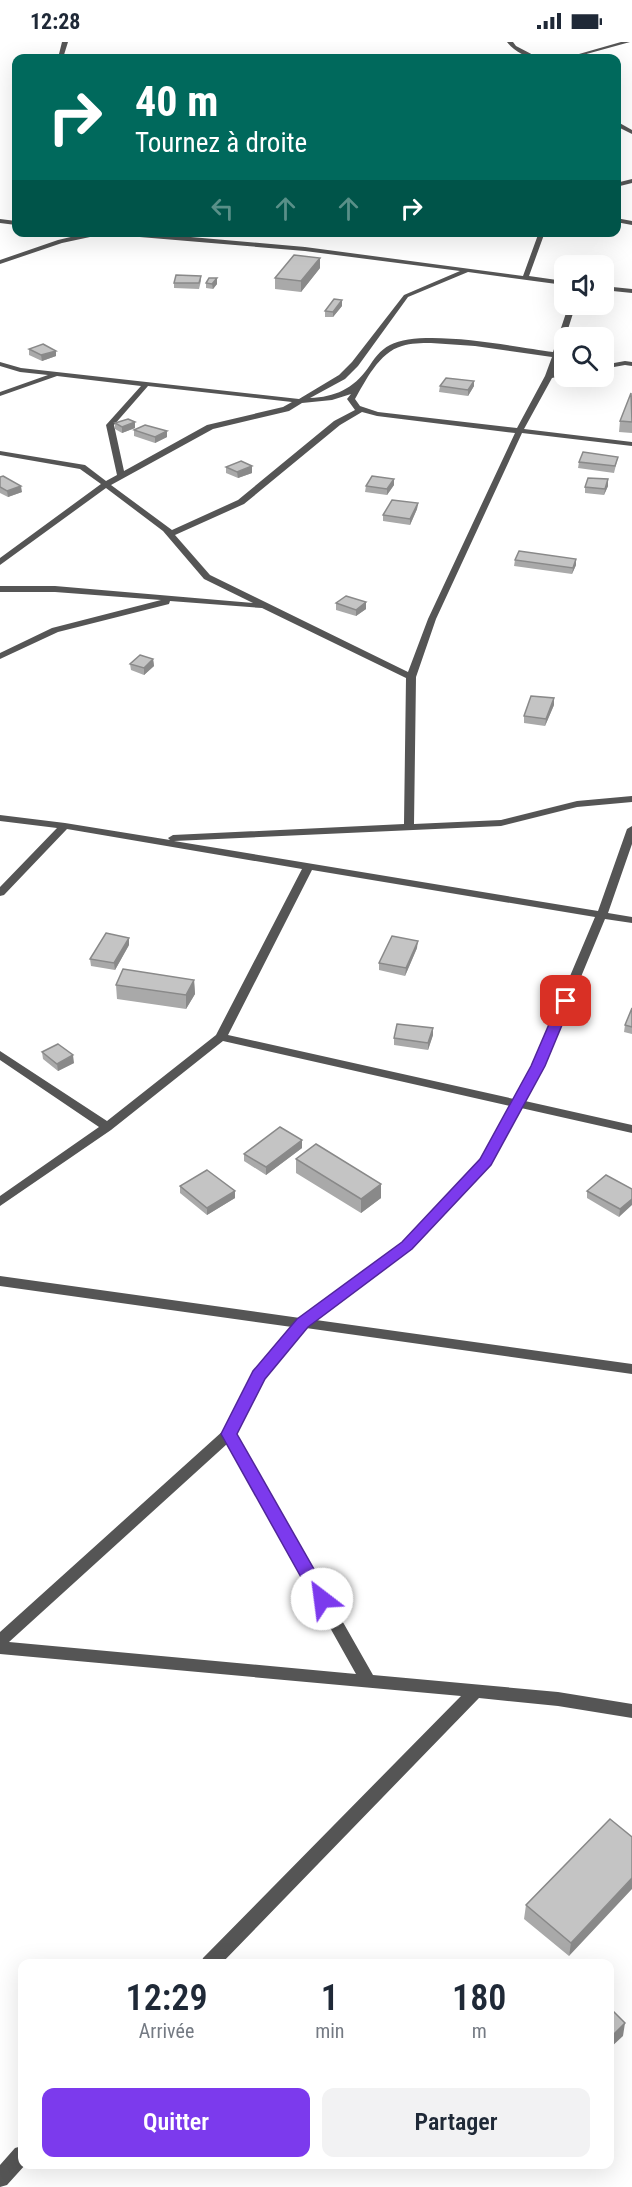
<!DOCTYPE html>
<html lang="fr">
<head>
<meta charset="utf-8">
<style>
	:root { --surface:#fff; --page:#f2f2f3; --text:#1f2937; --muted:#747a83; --accent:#7c3aed }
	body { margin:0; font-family:"Roboto Condensed",sans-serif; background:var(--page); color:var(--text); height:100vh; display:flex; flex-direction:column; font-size:22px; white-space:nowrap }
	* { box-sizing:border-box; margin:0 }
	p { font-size:20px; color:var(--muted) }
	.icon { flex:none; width:33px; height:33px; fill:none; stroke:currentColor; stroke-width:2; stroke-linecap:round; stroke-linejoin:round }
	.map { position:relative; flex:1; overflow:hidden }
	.details { position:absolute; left:18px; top:1917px; width:596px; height:210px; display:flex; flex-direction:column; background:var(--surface); border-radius:12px; box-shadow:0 6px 24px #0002 }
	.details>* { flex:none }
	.banner { position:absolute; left:12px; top:12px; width:609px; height:183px; border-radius:12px; box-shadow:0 6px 24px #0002; background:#00695c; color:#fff; overflow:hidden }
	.fabs { position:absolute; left:554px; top:213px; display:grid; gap:12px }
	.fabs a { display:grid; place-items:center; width:60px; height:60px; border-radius:12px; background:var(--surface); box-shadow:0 6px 24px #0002; font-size:30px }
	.pin { position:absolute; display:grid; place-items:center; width:51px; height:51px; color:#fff; margin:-26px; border-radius:12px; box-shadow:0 3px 9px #0006 }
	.me { position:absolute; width:66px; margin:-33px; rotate:330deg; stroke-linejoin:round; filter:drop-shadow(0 0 4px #0008) }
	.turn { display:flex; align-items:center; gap:21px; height:126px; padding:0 24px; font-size:27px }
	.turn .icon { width:78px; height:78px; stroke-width:2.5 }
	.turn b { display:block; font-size:42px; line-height:51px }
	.lanes { display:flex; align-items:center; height:57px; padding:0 24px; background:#0003; justify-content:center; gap:30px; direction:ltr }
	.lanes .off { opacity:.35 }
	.eta { display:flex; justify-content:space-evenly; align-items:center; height:102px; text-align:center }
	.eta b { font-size:36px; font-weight:600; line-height:42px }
	.action { display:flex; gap:12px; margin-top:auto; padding:12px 24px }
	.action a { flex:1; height:69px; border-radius:12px; background:var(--accent); color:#fff; font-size:24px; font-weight:600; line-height:69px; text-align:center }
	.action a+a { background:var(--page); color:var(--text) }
	.status { display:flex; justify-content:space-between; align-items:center; height:42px; padding:0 30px; background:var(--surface); direction:ltr }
	.status svg { height:16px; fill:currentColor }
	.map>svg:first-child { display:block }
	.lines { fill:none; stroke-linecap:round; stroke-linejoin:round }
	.minor { fill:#555; fill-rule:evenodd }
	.wall { fill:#a9a9a9 }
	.shaded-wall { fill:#898989 }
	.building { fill:#c4c4c4; stroke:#898989; stroke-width:1.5 }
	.route { fill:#7c3aed; stroke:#51269a; stroke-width:1.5 }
</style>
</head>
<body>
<div class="status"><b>12:28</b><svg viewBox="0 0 49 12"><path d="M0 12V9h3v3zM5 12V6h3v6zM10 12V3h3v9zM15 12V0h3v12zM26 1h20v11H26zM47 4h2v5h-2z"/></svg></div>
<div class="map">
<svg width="632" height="2145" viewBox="0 0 632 2145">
	<rect width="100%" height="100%" fill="#fff"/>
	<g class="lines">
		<path class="minor" d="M62,0H68L63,16H58Z
			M507,0H513L516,4L539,16C528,17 514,9 507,0Z
			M621,0H630L572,16H565Z
			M616,79L632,88V92L616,84Z
			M632,137V141L616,145V141Z
			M616,176L632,179V183L616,180Z
			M0,177L16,179V183L0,181Z
			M92,190H134L305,205L523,234L539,190H545L529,234L564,239V243L468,230L408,255L358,324L345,337L310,356C335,355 353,347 368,326C374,317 380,308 390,303C423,286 515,305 553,310L569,262H576L554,331L564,329V333L552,336L524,387L632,400V404L522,391L436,577L416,635L414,782L501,778L577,759L632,754V760L577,765L501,784L174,799L598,869L627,787L632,784V802L608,871L632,875V881L605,877L544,1024L525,1059L632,1083V1091L521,1066L490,1122L412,1207L316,1278L632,1322V1332L306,1286L264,1336L236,1392L373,1633L558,1650L632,1662V1676L558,1664L479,1656L221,1922H201L203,1916L461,1654L0,1612V1590L224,1388L254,1329L292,1285L0,1244V1234L300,1276L402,1201L481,1117L510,1064L223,999L111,1088L0,1164V1154L99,1085L0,1018V1009L107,1079L216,993L302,827L67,787L4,853L0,854V845L57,786L0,779V773L65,781L170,798L168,796L173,793L404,782L406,636L262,566L170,559L169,562L58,590L0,617V611L52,586L161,558L55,550H0V544H55L253,561L204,537L163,489L106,446L0,523V516L101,442L80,427L0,413V409L85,423L106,439L117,433L106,383L141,344L57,334L0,354V350L48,333L20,330L0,324V320L21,326L299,357L339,333L352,320L404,253L460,229L305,209L104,192L62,201L0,222V218L58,198ZM431,301L475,304L552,315L545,334L517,386L378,370L360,364L355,357C365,340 379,310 402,304C411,301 421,301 431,301ZM148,344L292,360L283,365L207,383L124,429L114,383ZM351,352L347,357L355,368L334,379L238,458L172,488L111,443L213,387L289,369L302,361L332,358ZM362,370L377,374L515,391L428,577L408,630L210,533L175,493L244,462L340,383ZM312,828L595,875L532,1024L514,1057L228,993ZM227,1402L356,1632L9,1600Z
			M603,244L632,247V251L603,248Z
			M625,319L632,320V324L625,323L603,327V323Z
			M22,2104V2122H26L7,2143L0,2145V2123L15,2106Z"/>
	</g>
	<path class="wall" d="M459,190H479L475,195L459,193Z
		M320,226L301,250L275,247V236Z
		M201,234V239L199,247L174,246V241Z
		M217,236V242L213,247L206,246V241Z
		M342,264L333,275H325V269Z
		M29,307L56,314L42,319L29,313Z
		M440,344H474L468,354L439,350Z
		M632,352V391L619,390L620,379Z
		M115,381L135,386L122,391L115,387Z
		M134,388L167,395L155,401L134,394Z
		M618,415L614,431L578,426L579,420Z
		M226,425L252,431L238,436L226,431Z
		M0,435L22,450L8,455L0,451Z
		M394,437V443L387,453L365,450L366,444Z
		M608,437V444L604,453L585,451V445Z
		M418,461L417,467L410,483L383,479V473Z
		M576,517V523L572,532L514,524L515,518Z
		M336,561L366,567L356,574L336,568Z
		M153,617L154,624L144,633L131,628L130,622Z
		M554,663L545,684L524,681V674Z
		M129,903L115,928L91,924L90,917Z
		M417,906L405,934L379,928V921Z
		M194,938L195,952L186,967L117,957L116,943Z
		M632,966V992L624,990L625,983Z
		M433,986V993L428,1008L394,1003V996Z
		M42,1010L74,1021L58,1029L43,1017Z
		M302,1106L266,1133L244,1119V1112Z
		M296,1117L381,1142V1156L361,1171L296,1131Z
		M180,1144L235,1156L207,1173L180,1151Z
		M632,1147L619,1175L587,1156V1149Z
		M610,1777L569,1914L524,1877L526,1863Z"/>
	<path class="shaded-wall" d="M320,216V226L301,250V239Z
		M217,236V242L213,247L212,242Z
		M342,258V264L333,275V270Z
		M56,309V314L42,319L41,313Z
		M474,339V344L468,354V348Z
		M135,380V386L122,391V385Z
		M167,389V395L155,401V395Z
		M252,424V431L238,436L237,430Z
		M394,437V443L387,453V447Z
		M608,437V444L604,453L605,447Z
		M21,444L22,450L8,455L7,449Z
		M418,461L417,467L410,483V477Z
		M576,517V523L572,532L573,526Z
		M366,560V567L356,574V568Z
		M153,617L154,624L144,633V626Z
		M554,656V663L545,684L546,677Z
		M129,896V903L115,928L114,921Z
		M418,899L417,906L405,934L406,926Z
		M194,938L195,952L186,967V953Z
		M433,986V993L428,1008V1001Z
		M73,1013L74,1021L58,1029L57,1022Z
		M302,1098V1106L266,1133V1125Z
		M381,1142V1156L361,1171V1157Z
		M235,1149V1156L207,1173V1166Z
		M632,1157V1163L619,1175L620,1167Z
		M632,1836V1847L569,1914L571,1901Z
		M625,1981L623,1994L609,2007V1997Z"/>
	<path class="building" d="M294,213L320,216L301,239L275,236Z
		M176,233L201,234L199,241H174Z
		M209,236H217L212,242L206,241Z
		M334,257L342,258L333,270L325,269Z
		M43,302L56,309L41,313L29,307Z
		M446,336L474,339L468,348L440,344Z
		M631,351L632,380L620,379Z
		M128,377L135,380L122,385L115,381Z
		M145,383L167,389L155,395L134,388Z
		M583,410L618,415L615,424L579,420Z
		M241,419L252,424L237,430L226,425Z
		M3,434L21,444L7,449L0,445V435Z
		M372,434L394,437L387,447L366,444Z
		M588,436L608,437L605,447L585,445Z
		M392,458L418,461L410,477L383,473Z
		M519,509L576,517L573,526L515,518Z
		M346,554L366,560L356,568L336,561Z
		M140,613L153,617L144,626L130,622Z
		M531,654L554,656L546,677L524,674Z
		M106,891L129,896L114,921L90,917Z
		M392,894L418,899L406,926L379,921Z
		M123,927L194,938L186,953L116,943Z
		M632,966V985L625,983Z
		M397,982L433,986L428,1001L394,996Z
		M58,1002L73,1013L57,1022L42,1010Z
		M280,1085L302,1098L266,1125L244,1112Z
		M316,1102L381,1142L361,1157L296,1117Z
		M207,1128L235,1149L207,1166L180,1144Z
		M606,1133L632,1147V1157L620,1167L587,1149Z
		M610,1777L632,1795V1836L571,1901L526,1863Z
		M609,1965L625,1981L609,1997Z"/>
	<path class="route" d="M566,955L572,959L545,1024L491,1123L412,1207L308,1285L265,1337L237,1392L331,1557L328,1562L322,1564L316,1562L221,1392L253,1329L297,1277L402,1200L480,1117L531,1024L559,959Z"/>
</svg>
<div class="fabs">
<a><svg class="icon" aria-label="sound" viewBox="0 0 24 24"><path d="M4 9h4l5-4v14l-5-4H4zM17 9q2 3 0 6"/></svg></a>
<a><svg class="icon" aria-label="search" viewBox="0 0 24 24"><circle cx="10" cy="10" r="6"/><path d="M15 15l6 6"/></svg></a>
</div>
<div class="pin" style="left:566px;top:959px;background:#d93025"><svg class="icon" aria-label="arrive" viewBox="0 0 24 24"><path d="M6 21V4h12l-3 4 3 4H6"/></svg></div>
<svg class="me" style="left:322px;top:1557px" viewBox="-20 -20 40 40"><circle r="19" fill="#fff"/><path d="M0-13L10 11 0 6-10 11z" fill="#7c3aed"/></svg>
<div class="banner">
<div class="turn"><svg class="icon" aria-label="right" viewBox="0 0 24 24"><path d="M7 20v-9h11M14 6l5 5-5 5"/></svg><div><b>40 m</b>Tournez à droite</div></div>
<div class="lanes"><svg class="icon off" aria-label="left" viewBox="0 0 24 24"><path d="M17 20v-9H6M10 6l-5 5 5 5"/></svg><svg class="icon off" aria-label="ahead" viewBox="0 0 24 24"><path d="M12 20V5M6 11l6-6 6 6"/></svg><svg class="icon off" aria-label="ahead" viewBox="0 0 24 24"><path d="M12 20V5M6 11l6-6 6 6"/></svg><svg class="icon" aria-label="right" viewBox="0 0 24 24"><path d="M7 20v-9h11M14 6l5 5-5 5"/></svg></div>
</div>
<section class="details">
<div class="eta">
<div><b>12:29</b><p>Arrivée</p></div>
<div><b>1</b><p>min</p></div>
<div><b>180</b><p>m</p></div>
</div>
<div class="action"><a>Quitter</a><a>Partager</a></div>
</section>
</div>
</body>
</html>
